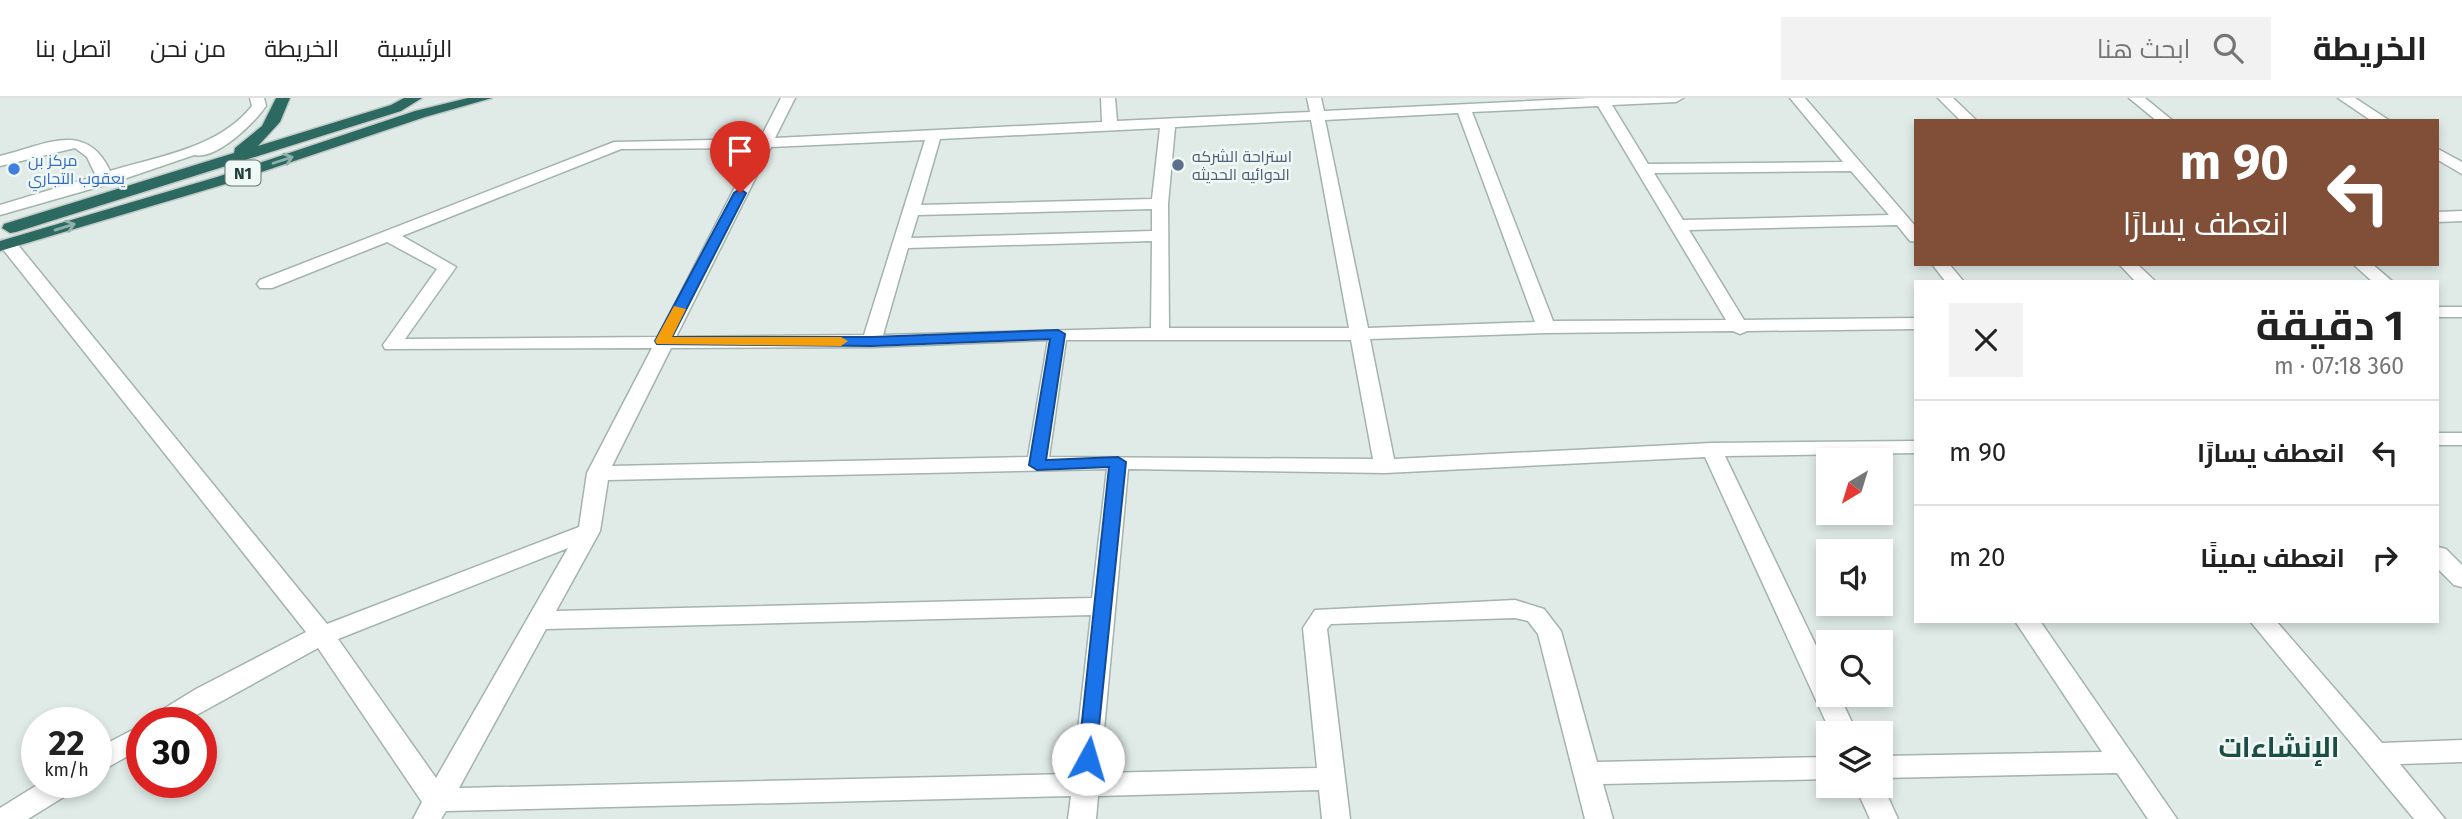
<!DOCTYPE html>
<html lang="ar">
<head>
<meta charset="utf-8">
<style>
	:root { --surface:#fff; --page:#f2f2f2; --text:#222; --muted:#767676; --line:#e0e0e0 }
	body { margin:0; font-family:"Fira Sans",Cairo,sans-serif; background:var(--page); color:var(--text); direction:rtl; height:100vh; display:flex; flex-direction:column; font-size:26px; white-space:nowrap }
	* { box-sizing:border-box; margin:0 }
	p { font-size:23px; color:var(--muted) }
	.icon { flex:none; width:38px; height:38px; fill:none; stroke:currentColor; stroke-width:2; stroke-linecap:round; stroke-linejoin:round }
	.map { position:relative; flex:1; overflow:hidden; direction:ltr }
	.drawer { position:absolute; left:1914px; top:182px; width:525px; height:343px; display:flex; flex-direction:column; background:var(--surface); border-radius:0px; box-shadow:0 4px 10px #0003; direction:rtl }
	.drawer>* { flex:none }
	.guide { position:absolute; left:1914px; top:21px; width:525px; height:147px; border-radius:0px; box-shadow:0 4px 10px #0003; direction:rtl; background:#814f38; color:#fff; overflow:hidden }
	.needle { width:46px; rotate:218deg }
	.tools { position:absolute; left:1816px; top:350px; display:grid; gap:14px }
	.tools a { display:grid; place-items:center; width:77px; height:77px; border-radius:0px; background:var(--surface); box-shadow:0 4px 10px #0003; font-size:35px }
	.speed { position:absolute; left:21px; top:609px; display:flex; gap:14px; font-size:35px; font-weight:700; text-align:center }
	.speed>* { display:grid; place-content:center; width:91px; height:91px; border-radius:50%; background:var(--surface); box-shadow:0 4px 10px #0003; line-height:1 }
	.speed small { font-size:18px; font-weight:400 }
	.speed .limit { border:10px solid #d22; background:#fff; color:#111 }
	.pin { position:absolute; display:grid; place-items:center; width:60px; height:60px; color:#fff; margin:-72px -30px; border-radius:50% 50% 50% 0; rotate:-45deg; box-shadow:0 0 7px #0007 }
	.pin .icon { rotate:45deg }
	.me { position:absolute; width:77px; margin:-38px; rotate:6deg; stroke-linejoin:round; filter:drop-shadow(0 0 5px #0008) }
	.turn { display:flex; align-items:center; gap:24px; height:147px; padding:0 35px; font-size:32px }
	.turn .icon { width:91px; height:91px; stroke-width:2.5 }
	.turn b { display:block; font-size:49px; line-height:60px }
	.round { display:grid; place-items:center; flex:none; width:74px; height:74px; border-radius:0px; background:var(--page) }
	.summary { display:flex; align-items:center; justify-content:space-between; height:119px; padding:0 35px }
	h1 { font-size:42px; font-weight:700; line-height:52px }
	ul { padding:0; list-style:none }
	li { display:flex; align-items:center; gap:21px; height:105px; padding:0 35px; border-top:2px solid var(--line) }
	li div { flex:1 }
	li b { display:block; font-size:26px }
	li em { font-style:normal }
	header { display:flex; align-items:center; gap:42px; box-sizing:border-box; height:98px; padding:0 35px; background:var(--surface); border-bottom:2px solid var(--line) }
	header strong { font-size:33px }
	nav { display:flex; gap:38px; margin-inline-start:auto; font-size:24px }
	.search { width:490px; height:63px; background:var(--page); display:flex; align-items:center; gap:18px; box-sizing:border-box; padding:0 24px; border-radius:0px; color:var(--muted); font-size:26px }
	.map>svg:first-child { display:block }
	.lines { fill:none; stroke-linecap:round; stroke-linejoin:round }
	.minor-casing { stroke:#a3b3ae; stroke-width:3 }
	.highway-casing { stroke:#c1c8c7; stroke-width:3 }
	.minor { fill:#fff; fill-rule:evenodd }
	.highway { fill:#2b6961; fill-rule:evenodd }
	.oneway { stroke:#8eb0ab }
	.route { fill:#1a73e8; stroke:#114b97; stroke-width:2 }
	.slow { fill:#f59e0b }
	.service-dot { fill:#5c6f8a; stroke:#f0f8f5; stroke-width:2.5 }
	.shop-dot { fill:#3f7fe0; stroke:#f0f8f5; stroke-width:2.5 }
	.labels { text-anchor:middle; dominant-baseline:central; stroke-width:5; stroke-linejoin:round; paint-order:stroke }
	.far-service-label { font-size:16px; fill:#4e5e75; stroke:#f0f8f5; text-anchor:start }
	.far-shop-label { font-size:16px; fill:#366cbe; stroke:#f0f8f5; text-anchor:start }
	.shield { fill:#f0f8f5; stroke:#5e746f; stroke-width:2 }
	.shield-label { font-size:16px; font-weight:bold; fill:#203c36 }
	.near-district-label { font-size:28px; font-weight:bold; fill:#1c4e46; stroke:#f0f8f5 }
</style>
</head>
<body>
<header>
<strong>الخريطة</strong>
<div class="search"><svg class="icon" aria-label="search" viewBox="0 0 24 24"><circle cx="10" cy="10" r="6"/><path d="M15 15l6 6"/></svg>ابحث هنا</div>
<nav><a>الرئيسية</a><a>الخريطة</a><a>من نحن</a><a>اتصل بنا</a></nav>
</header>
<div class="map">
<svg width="2462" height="721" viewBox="0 0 2462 721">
	<rect width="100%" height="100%" fill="#e0ebe7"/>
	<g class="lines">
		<g class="minor-casing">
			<path id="minor" d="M250,0H264L266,8C254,25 217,62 194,57L112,85L0,117V107L96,78L87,59L75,50L0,68V58C43,48 86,21 110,73C159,58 219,50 252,8Z
				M781,0H795L775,40L1102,24L1101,0H1115L1117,23L1310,14L1307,0H1321L1324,13L1590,0H1683L1676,4L1612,7L1648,66L1843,64L1790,0H1805L1916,129V144L1910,143L1897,127L1689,132L1744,222L1916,220V231L1747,233L1740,236L1733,233L1546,235L1370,241L1394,361L1712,345L1916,343V355L1725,358L1829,575V597H1839L1857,635H1831L1705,359L1385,375L1128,371L1100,675L1317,670L1303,530L1315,512L1515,502L1544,511L1561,533L1597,664L1829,659V681L1603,686L1613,721H1585L1538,536L1528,523L1515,520L1331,526L1327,531L1350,721H1322L1319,692L1098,698L1096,721H1068L1071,698L446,713L441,721H413L422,704L318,550L182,625H148L152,618L196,591L306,534L2,150V142H14L327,526L579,429L587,375L652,250L385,251L383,247L437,171L387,144L272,190H260L257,186L260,182L614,44L760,41ZM1598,8L1726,222L1553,223L1472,14ZM1458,15L1535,224L1368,230L1325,22ZM1311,22L1349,230H1169L1168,106L1175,29ZM1160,30L1152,101L921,107L940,41ZM925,42L864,237L676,239L771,49ZM755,50L658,239L405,241L456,169L402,138L621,51ZM1851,73L1889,117L1683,122L1654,75ZM1152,111V133L911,140L918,117ZM1152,143L1151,230L883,237L908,150ZM1048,242L1028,359L612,368L671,250L872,249ZM1066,242H1351L1373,361L1049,359ZM1107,371L1092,500L556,513L600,433L608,382ZM568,450L436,680L338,541ZM1091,517L1073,676L459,690L546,531Z
				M1938,0H1953L1977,23H1961Z
				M2129,0H2145L2173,23H2157Z
				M2338,0H2355L2390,23H2372Z
				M2438,51L2462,64V76L2438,62Z
				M2462,113V123L2438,124V114Z
				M1932,166H1949L1964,184H1946Z
				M2119,166H2137L2156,184H2136Z
				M2353,166H2372L2393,184H2373Z
				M2438,209H2462V219H2438Z
				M2438,335H2462V347H2438Z
				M2438,449L2446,451L2462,467V489L2454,487L2438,471Z
				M2015,523H2040L2177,721H2148L2117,675L1881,680V658L2102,654Z
				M2250,523H2276L2382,645L2462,642V664L2400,666L2445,721H2414Z
				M142,627V650L96,676V651Z
				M42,684H79L75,692L28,721H0V710Z
				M1881,685L1883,688L1898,721H1870L1855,688H1881Z"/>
		</g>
		<g class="highway-casing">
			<path id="highway" d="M276,0H290L280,24L258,48L391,7L404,0H422L401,13L16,134L10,135L2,130L4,126L234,55L235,50L262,28Z
				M468,0H492L425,19L229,85L0,153V143L217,79L415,13Z"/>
		</g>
		<use href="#minor" class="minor"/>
		<use href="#highway" class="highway"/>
	</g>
	<defs><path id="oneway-shaft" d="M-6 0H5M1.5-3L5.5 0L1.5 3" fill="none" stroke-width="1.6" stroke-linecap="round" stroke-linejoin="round" transform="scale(1.75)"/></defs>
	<g class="oneway">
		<use href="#oneway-shaft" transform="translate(283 62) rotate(-18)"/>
		<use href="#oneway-shaft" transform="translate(65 129) rotate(-17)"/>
	</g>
	<path class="route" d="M740,91L746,95L672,239H872L1058,232L1065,236L1046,362L1118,359L1126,364L1095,667H1081L1078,661L1109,369L1037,372L1029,367L1050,241L872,248L657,246L655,243L734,95Z"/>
	<path class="slow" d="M674,208L686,211L672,239H841L848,243L841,248L657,246L655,243Z"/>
	<circle class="service-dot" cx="1178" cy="67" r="7"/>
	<circle class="shop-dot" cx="14" cy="71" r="7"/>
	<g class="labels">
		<g class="far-service-label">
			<text x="1192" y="58">استراحة الشركه<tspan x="1192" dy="18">الدوائيه الحديثه</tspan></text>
		</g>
		<g class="far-shop-label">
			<text x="28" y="62">مركز بن<tspan x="28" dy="18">يعقوب التجاري</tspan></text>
		</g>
		<rect class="shield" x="225.5" y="62.5" width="35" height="25" rx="5"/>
		<g class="shield-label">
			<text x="243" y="75">N1</text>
		</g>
		<g class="near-district-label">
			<text x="2279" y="649">الإنشاءات</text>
		</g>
	</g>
</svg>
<div class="tools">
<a><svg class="needle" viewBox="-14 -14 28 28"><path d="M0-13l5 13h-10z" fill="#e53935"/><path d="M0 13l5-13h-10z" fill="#767676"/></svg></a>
<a><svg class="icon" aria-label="sound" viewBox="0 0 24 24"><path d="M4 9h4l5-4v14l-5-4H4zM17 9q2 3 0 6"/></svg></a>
<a><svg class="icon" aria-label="search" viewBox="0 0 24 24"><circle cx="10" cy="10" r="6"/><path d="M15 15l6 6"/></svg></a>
<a><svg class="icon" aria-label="layers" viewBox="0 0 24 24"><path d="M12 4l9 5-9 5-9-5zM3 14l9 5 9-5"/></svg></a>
</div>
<div class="speed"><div>22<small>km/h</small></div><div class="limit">30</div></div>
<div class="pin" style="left:740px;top:95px;background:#d93025"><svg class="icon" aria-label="arrive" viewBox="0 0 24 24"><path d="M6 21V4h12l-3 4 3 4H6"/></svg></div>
<svg class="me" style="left:1088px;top:661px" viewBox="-20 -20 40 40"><circle r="19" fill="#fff"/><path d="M0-13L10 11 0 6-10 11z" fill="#1a73e8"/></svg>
<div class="guide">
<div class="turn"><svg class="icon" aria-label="left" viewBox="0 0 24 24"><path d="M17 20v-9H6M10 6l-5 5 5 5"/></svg><div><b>90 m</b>انعطف يسارًا</div></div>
</div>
<section class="drawer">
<div class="summary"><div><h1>1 دقيقة</h1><p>360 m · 07:18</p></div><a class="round"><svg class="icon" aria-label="close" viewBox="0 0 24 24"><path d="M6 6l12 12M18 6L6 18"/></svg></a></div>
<ul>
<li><svg class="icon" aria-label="left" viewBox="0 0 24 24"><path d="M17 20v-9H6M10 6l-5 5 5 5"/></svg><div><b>انعطف يسارًا</b></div><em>90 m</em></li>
<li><svg class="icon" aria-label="right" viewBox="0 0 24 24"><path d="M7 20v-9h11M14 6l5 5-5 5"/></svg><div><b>انعطف يمينًا</b></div><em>20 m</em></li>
</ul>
</section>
</div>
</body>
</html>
